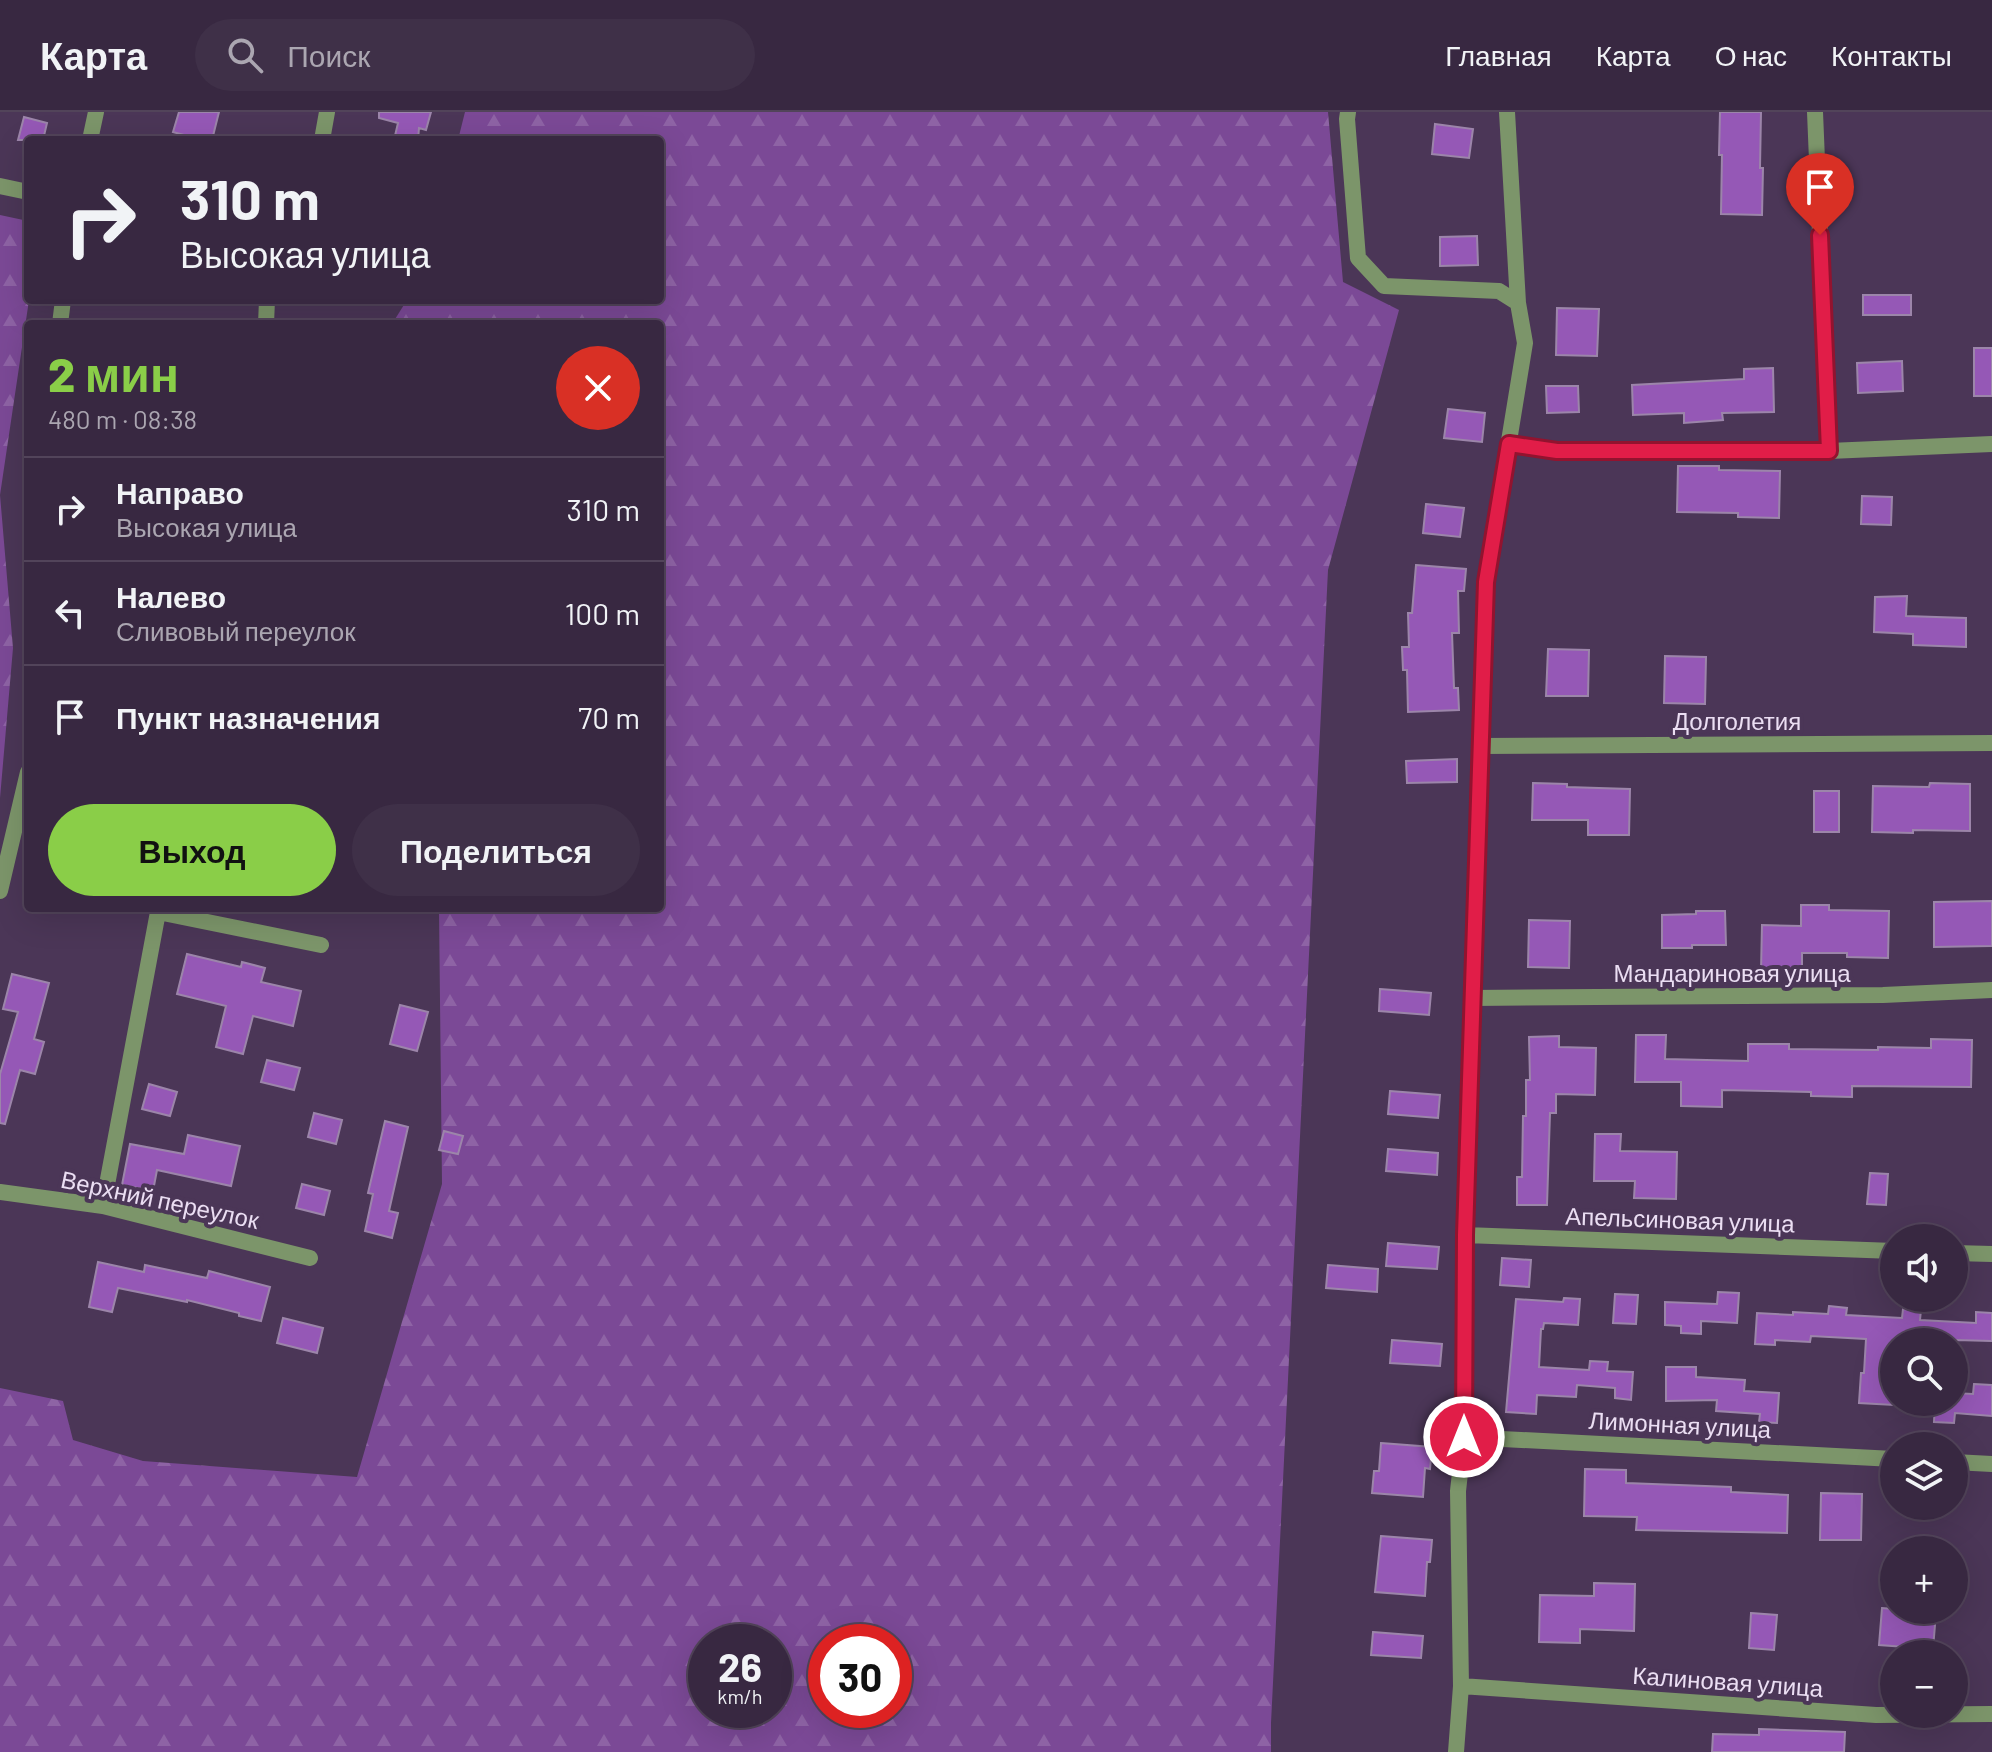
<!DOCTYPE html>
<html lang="ru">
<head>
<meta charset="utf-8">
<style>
	:root { --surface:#382841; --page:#3f3048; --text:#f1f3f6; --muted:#aba6b1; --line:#52445a; --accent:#8ace48 }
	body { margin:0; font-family:Barlow,sans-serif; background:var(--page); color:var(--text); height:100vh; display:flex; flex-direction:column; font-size:30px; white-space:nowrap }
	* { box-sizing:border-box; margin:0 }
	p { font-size:26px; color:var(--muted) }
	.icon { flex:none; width:44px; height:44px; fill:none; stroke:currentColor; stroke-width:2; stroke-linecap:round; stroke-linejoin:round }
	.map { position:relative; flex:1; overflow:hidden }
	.sheet { position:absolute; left:24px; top:208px; width:640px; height:592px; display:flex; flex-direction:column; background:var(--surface); border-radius:8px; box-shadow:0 8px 32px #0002,0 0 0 2px var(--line) }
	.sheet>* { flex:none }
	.guide { position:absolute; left:24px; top:24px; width:640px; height:168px; border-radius:8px; box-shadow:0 8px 32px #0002,0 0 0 2px var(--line); background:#382841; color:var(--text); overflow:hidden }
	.controls { position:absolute; left:1880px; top:1112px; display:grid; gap:16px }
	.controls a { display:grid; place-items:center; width:88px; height:88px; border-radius:50%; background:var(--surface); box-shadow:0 8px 32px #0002,0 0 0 2px var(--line); font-size:40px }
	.speed { position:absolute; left:688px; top:1512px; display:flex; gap:16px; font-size:40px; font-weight:700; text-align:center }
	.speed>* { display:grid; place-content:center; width:104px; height:104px; border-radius:50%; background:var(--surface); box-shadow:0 8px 32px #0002,0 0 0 2px var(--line); line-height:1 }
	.speed small { font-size:20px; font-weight:400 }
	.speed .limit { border:12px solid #d22; background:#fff; color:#111 }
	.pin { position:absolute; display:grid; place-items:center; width:68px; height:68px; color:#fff; margin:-82px -34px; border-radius:50% 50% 50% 0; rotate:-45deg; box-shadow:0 0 8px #0007 }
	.pin .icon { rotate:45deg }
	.me { position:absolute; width:88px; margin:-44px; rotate:0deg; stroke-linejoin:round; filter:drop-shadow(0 0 6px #0008) }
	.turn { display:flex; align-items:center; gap:28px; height:168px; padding:0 24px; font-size:36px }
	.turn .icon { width:104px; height:104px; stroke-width:2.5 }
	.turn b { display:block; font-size:56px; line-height:68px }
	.round { display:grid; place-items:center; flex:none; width:84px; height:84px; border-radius:42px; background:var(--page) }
	.summary { display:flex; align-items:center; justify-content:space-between; height:136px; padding:0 24px }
	h1 { font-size:48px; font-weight:800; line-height:60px; color:var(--accent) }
	.action { display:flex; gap:16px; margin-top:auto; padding:16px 24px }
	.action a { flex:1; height:92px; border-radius:48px; background:var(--accent); color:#111; font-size:32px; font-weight:800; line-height:92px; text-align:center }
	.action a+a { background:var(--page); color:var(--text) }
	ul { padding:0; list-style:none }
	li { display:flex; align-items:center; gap:24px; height:104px; padding:0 24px; border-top:2px solid var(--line) }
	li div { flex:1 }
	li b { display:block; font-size:30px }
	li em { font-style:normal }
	header { display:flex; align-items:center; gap:48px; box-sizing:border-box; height:112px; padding:0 40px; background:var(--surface); border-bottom:2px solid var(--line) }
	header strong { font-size:38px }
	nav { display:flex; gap:44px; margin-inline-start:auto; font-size:28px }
	.search { width:560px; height:72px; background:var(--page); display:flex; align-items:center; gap:20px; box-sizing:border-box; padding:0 28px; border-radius:44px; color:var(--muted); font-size:30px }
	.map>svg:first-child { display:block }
	.forest { fill:url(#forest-firs); fill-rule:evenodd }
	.building { fill:#9558b6; stroke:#9c85aa; stroke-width:2 }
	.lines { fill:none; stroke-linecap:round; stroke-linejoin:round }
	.minor { stroke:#7c956a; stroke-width:16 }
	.route-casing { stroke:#92132f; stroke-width:20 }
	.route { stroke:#e11d48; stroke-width:14 }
	.labels { text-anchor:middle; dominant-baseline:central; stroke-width:8; stroke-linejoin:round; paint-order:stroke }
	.street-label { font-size:24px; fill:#ebdef3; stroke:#4b3657 }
</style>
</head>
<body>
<header>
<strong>Карта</strong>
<div class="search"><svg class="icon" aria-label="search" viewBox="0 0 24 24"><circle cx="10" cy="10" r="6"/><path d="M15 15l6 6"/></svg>Поиск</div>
<nav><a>Главная</a><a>Карта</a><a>О нас</a><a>Контакты</a></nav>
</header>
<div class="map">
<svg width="1992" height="1640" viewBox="0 0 1992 1640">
	<defs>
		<pattern id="forest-firs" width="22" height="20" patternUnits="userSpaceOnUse" patternTransform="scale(2)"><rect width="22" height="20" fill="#7b4996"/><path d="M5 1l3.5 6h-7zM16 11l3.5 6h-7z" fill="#8e63a5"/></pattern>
	</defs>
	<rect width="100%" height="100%" fill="#4b3657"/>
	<path class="forest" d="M465,0H1328L1343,170L1399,198L1328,458L1271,1611V1640H0V1276L63,1289L73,1328L143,1349L357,1365L442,1072L439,796H660V212H392L407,188H660V28H458ZM706,1530H774V1598H706ZM826,1530H894V1598H826Z
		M0,103L28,109L29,188L0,383L13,536L0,686Z"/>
	<path class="building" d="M179,0H219L212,28H202L173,20Z
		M379,0H431L426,18L419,16L418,28H394L398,11L379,6Z
		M1720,0H1761L1760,56H1763L1762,103L1721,102L1722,43H1719Z
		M24,5L47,11L43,28H18Z
		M1435,12L1473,17L1469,46L1432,42Z
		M1477,124L1478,153L1440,154V125Z
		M1863,183H1911V203H1863Z
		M1557,196L1599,197L1597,244L1556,243Z
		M1974,236H1992V284H1974Z
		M1902,249L1903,279L1858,281L1857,251Z
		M1773,256L1774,300L1722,301L1723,308L1684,311V301L1633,303L1632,273L1744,267V257Z
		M1546,274H1578L1579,300L1547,301Z
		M1448,297L1485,301L1482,330L1444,326Z
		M1678,354H1719V358L1780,359L1779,406L1738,405V401L1677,400Z
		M1862,384L1892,385L1891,413L1861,412Z
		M1426,392L1464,396L1460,425L1423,421Z
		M1416,453L1466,457L1464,479H1458L1459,521H1452L1454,576H1458L1459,598L1408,600L1407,558H1403L1402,535H1409L1408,501H1412Z
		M1907,484L1906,504L1966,506V535L1913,533V522L1874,520L1875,485Z
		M1548,537L1589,538L1588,584H1546Z
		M1665,544L1706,545L1705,592L1664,591Z
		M1457,647V670L1407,671L1406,649Z
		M1533,671L1567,672V675L1630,677L1629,723H1588V708H1532Z
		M1930,671L1970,672V719L1913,718V721L1872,720L1873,674L1929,675Z
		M1814,679H1839V720H1814Z
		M1992,789V834L1934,835V790Z
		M1801,793H1829V798L1889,799L1888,846L1847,845V841H1802V860L1761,859L1762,813L1801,814Z
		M1696,799H1725L1726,833H1692V836H1662V803L1696,802Z
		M1529,808L1570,809L1569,856L1528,855Z
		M187,842L241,855L242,850L265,856L261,870L301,879L293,914L253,904L243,942L216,935L226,894L177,882Z
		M12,862L49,871L34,927L44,930L35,962L20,958L5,1012L0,1011V962L18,900L3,897Z
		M1380,877L1431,881L1429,903L1379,899Z
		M400,893L428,900L417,939L390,932Z
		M1636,923H1666L1665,947L1748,949V932H1789V937L1878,938V935L1931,936V927L1972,928L1971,975L1852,974V985L1811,984V980L1722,978V995L1681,994V970H1635Z
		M1559,924V935L1596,936L1595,983L1556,982V1001H1550L1547,1093H1517V1065H1522L1523,1004H1526V968H1530L1529,925Z
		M267,948L300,956L294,978L261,970Z
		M149,972L177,980L170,1004L142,997Z
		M1390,979L1440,983L1438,1006L1388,1002Z
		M314,1001L342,1008L336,1032L308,1025Z
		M385,1009L408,1015L389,1099L398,1101L392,1126L365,1119L373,1082L368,1081Z
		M444,1019L463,1024L458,1042L439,1038Z
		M1595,1022H1621L1620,1039L1677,1040L1676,1087L1634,1086L1635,1069H1594Z
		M188,1023L240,1034L231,1074L157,1058L153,1079L122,1073L130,1032L184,1042Z
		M1388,1037L1438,1041L1437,1063L1386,1059Z
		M1870,1061L1888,1062L1886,1093L1867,1092Z
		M302,1072L330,1079L324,1103L296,1096Z
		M1388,1131L1439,1135L1437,1157L1386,1154Z
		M1502,1146L1531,1148L1529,1175L1500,1173Z
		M98,1150L144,1160L145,1153L207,1166L209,1159L270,1175L261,1209L239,1204V1201L187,1188V1190L118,1176L112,1200L89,1195Z
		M1328,1153L1378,1157L1377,1180L1326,1176Z
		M1718,1180L1739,1181L1737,1211L1701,1209V1222L1681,1221V1214L1665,1213V1190L1717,1192Z
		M1615,1182L1638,1183L1636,1212L1613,1211Z
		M1564,1186L1580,1187L1578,1213L1544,1211L1543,1217H1541L1539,1255L1589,1258L1590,1249L1608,1250L1607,1259L1633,1260L1631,1288L1615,1286V1276L1577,1273L1576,1285L1537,1283L1536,1302L1506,1300L1516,1187L1563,1190Z
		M1829,1194L1847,1196L1846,1203L1902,1206L1903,1197L1921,1198L1920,1208L1976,1211V1200L1992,1201V1229L1956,1228V1230H1934L1894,1227V1293L1859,1291L1861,1261H1864L1866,1227L1811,1224L1810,1230L1775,1228V1233L1755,1232L1757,1201L1793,1203V1200L1828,1202Z
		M283,1206L323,1216L317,1241L277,1231Z
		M1392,1228L1442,1232L1440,1254L1390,1251Z
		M1666,1255H1696V1265L1745,1268L1744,1279L1779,1281L1777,1311L1759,1310L1760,1302L1716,1299L1717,1288L1666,1289Z
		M1974,1272L1992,1273V1304L1955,1301L1954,1311L1934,1310L1935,1290H1954V1281L1973,1282Z
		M1381,1331L1432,1335L1430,1357L1425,1356L1423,1385L1372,1381L1374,1359H1379Z
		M1585,1357L1626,1358V1371L1731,1375V1380L1788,1383L1787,1421L1636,1418L1637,1405L1584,1404Z
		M1821,1381L1862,1382L1861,1428H1820Z
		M1381,1424L1432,1428L1430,1450H1427L1425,1484L1375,1480Z
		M1594,1471L1635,1472L1634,1519L1580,1517V1531L1539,1530L1540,1483L1594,1484Z
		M1882,1496L1936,1501L1933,1537L1879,1533Z
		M1751,1501L1777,1503L1774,1538L1749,1536Z
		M1373,1520L1423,1524L1421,1546L1371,1543Z
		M1759,1617L1845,1620L1844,1640H1712L1713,1622L1759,1623Z"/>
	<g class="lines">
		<path class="minor" d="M1348,0L1347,7L1358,146L1384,174L1499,179L1518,191L1525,231L1486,470L1465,1123L1464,1325L1458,1379L1461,1574L1456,1640
			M1507,0L1518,191
			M1815,0L1829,339
			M90,28L96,0
			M322,28L327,0
			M0,74L28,80
			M60,212L63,188
			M266,212L267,188
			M1509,332L1557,339H1829L1992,332
			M1481,634L1992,631
			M0,779L28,660
			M158,800L321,833
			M1472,886L1883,883L1992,878
			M0,1080L103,1094L310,1146
			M103,1094L158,800L157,796
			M1465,1123L1894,1139
			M1954,1141L1992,1142
			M1464,1325L1894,1347
			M1954,1350L1992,1352
			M1461,1574L1876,1603L1992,1602"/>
	</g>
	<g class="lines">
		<g class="route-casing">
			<path id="route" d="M1464,1325L1465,1123L1486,470L1509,332L1557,339H1829L1820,123"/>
		</g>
		<use href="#route" class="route"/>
	</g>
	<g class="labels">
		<g class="street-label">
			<text x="1737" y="608">Долголетия</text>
			<text x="1732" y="860">Мандариновая улица</text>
			<text transform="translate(160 1087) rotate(12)">Верхний переулок</text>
			<text transform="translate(1680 1107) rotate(2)">Апельсиновая улица</text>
			<text transform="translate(1680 1312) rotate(3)">Лимонная улица</text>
			<text transform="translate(1728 1569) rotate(4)">Калиновая улица</text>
		</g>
	</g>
</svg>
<div class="controls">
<a><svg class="icon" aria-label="sound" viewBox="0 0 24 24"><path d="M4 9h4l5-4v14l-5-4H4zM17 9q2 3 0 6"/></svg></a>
<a><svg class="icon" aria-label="search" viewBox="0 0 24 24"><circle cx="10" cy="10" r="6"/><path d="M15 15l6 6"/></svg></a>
<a><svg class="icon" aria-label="layers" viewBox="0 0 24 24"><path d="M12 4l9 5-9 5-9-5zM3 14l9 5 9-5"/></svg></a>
<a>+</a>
<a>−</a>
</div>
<div class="speed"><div>26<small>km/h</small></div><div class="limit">30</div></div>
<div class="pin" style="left:1820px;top:123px;background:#d93025"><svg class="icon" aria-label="arrive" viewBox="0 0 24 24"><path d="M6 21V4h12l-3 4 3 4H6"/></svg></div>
<svg class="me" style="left:1464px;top:1325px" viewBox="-20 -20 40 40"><circle r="17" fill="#e11d48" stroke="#fff" stroke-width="3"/><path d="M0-11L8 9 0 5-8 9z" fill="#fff"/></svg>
<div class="guide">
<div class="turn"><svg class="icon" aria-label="right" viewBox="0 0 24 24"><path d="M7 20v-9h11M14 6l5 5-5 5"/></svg><div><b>310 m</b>Высокая улица</div></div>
</div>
<section class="sheet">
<div class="summary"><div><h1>2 мин</h1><p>480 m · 08:38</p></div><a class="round" style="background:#d93025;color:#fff"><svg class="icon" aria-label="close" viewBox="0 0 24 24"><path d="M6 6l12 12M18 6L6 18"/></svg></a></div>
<ul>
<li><svg class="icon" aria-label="right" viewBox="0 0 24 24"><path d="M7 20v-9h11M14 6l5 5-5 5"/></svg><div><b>Направо</b><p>Высокая улица</p></div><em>310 m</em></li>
<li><svg class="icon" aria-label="left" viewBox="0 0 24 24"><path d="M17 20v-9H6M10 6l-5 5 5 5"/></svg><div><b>Налево</b><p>Сливовый переулок</p></div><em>100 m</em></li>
<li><svg class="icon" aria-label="arrive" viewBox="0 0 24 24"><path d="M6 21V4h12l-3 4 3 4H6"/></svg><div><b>Пункт назначения</b></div><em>70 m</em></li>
</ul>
<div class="action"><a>Выход</a><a>Поделиться</a></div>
</section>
</div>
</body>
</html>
